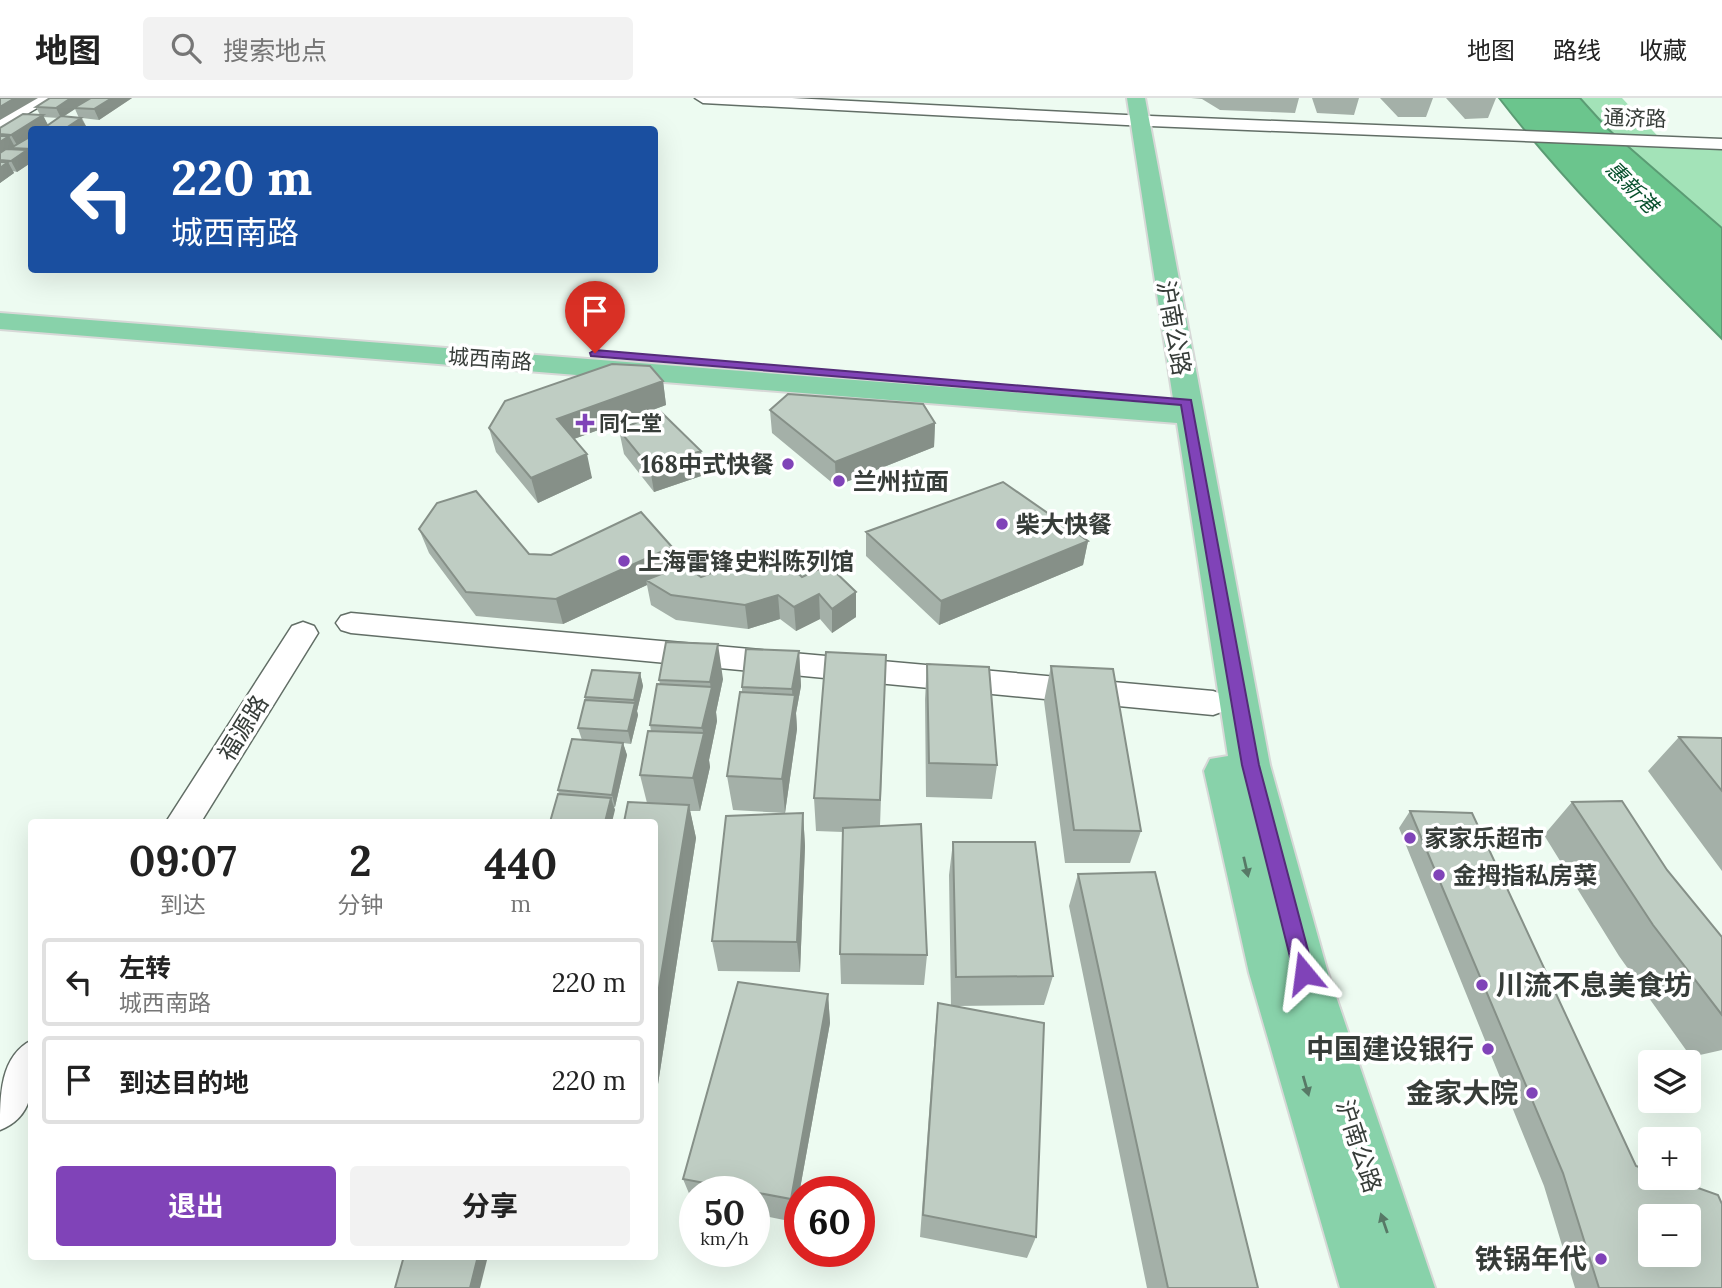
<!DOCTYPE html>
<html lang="zh">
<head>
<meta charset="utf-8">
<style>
	:root { --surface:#fff; --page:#f2f2f2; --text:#222; --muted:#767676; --line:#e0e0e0; --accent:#8043b8 }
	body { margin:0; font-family:Lora,"Noto Sans SC",serif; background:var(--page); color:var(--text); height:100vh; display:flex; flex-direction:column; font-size:26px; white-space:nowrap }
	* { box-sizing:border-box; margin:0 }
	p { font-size:23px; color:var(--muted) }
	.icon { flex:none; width:38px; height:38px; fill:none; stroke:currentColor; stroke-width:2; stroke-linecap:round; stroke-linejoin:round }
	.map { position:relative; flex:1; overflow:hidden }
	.side { position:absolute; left:28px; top:721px; width:630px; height:441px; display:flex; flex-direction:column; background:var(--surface); border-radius:7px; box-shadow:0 7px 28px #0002 }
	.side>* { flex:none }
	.top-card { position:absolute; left:28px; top:28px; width:630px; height:147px; border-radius:7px; box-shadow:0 7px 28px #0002; background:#1a4fa0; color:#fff; overflow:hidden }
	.tools { position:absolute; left:1638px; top:952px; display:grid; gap:14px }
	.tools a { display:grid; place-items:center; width:63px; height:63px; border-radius:7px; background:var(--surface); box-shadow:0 7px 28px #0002; font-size:35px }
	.speed { position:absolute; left:679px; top:1078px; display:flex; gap:14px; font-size:35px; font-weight:700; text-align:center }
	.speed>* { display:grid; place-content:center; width:91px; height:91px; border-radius:50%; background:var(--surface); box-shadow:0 7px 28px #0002; line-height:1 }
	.speed small { font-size:18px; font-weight:400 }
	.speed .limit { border:10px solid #d22; background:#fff; color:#111 }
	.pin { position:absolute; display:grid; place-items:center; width:60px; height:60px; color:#fff; margin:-72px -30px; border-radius:50% 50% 50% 0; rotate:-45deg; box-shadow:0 0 7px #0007 }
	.pin .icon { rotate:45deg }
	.me { position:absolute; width:77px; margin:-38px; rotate:344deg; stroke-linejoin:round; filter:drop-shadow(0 0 5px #0008) }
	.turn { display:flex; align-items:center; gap:24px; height:147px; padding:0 28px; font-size:32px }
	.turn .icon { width:91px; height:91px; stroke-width:2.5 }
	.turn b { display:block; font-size:49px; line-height:60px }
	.eta { display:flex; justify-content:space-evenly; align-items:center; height:119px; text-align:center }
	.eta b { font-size:42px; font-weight:700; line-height:49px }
	.cta { display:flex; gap:14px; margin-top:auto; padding:14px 28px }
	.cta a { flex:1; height:80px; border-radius:7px; background:var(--accent); color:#fff; font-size:28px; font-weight:700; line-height:80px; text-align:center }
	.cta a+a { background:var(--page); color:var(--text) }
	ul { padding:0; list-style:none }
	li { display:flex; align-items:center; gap:21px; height:88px; margin:0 14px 10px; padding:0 14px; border:4px solid var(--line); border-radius:7px }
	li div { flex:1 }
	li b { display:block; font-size:26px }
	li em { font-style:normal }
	header { display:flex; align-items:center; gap:42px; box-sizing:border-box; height:98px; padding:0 35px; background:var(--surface); border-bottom:2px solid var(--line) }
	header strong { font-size:33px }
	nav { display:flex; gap:38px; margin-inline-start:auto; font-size:24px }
	.search { width:490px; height:63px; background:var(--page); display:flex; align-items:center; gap:18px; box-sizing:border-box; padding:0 24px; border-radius:7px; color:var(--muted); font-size:26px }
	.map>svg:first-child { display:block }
	.green { fill:#a3e3b8 }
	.water { fill:#6bc58d; stroke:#5b9c74; stroke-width:2 }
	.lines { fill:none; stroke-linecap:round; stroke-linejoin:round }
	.minor-casing { stroke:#626e66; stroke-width:3 }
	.major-casing { stroke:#d7d8d7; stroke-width:4 }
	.minor { fill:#fff; fill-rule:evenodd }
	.major { fill:#88d2aa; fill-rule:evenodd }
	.wall { fill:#a4b0a8; fill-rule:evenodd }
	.shaded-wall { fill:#869088 }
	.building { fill:#bfcdc3; stroke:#869088; stroke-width:2; fill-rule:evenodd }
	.oneway { fill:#577966 }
	.route { fill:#8043b8; stroke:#532c78; stroke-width:2 }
	.poi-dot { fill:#8043b8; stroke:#fff; stroke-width:2.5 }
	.labels { text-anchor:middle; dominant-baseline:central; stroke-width:7; stroke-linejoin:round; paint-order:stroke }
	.far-street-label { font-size:21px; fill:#373d39; stroke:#fff }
	.far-water-label { font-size:21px; font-style:italic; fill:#07502c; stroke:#fff }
	.far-poi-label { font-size:21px; font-weight:bold; fill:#373d39; stroke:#fff; text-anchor:start }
	.street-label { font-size:24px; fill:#373d39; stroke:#fff }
	.poi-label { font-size:24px; font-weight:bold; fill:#373d39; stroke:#fff; text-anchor:start }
	.near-poi-label { font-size:28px; font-weight:bold; fill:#373d39; stroke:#fff; text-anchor:end }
</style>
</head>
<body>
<header>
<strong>地图</strong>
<div class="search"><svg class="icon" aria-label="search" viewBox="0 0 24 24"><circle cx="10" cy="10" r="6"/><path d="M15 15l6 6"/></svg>搜索地点</div>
<nav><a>地图</a><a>路线</a><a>收藏</a></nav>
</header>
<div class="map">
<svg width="1722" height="1190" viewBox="0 0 1722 1190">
	<rect width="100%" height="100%" fill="#edfbf1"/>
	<path class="green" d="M1580,0H1622L1668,49L1722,52V130L1608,31Z"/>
	<path class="water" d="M1499,0H1580L1608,31L1722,130V241C1644,163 1566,87 1499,0Z"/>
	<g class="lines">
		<g class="minor-casing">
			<path id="minor" d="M35,0H54L0,32V20Z
				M695,0H792L1126,17L1722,41V51L1126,27L703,5Z
				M351,515L1213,593L1224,597L1229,605L1224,613L1213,617L351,535L341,532L336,525L341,518Z
				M303,524L314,528L318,535L201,724H166L292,528Z
				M32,942C32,978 40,1016 0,1032C0,997 0,958 32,942Z"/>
		</g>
		<g class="major-casing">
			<path id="major" d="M1127,0H1145L1270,667L1328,875L1435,1190H1340L1249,875L1204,673L1210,661L1228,658L1177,325L0,231V215L1174,307Z"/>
		</g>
		<use href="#minor" class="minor"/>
		<use href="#major" class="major"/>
	</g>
	<path class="wall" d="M132,0L99,22L82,20L87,30L84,32H32V64L17,74L13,73L14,75L0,85V30L40,17L36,9ZM75,11L79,20L63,19ZM43,19L59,20L48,27Z
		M1191,0H1299L1295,15L1220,12L1202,1Z
		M1312,0H1359L1354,17L1317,15Z
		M1380,0H1433L1426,19H1398Z
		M1446,0H1496L1488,20L1465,21Z
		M663,283L666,307L574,341L592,380L538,405L496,354L489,330Z
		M770,312L935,325L934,349L836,388L772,335Z
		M619,332L701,353L704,377L654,394L624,356Z
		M419,431L529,456L551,457L672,449L675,470L701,479L758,475L802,479L856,494V519L832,535L820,521L796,533L780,521L748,531L676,522L651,507L647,487L563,526L476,518L429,455Z
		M866,434L1088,443L1083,467L939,527L866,458Z
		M799,553L801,588L796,615L797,631L785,715L733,712L727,678L742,594V589Z
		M886,557L880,728L927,857L924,887L841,886L840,856L843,734L816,733L814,700Z
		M927,566L997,667L992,701L926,699L925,601Z
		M1051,568L1141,733L1130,765H1065L1044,603Z
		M640,575L643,588L637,613L638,617L631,646L623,645L627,657L615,709H614L615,712L559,696L558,692L582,642L578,630L585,602V599Z
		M723,581L716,614L717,623L709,662L710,669L700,713H690L696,740L654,1012V724L647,705L640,677L651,633L650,627L660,586L659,582Z
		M1679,639L1722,640V773L1648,673Z
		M1572,704L1667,772L1722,839V952L1691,959L1619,858L1544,737Z
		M1410,713L1636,1068L1722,1190H1575L1544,1088L1399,730Z
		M803,715L805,748L800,874L718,873L712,843Z
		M953,744L1053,878L1044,907L956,908L1036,1139L1027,1160L920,1139L935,934L938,905L951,908L949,777Z
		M1078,776L1258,1190H1147L1069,808Z
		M828,896L830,925L794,1124L754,1116V1094H695V1105H693L683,1081Z"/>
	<path class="shaded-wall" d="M15,0H38L0,22V9Z
		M71,0H92L61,20L56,10Z
		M112,0H132L99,22L94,11Z
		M43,17L48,27L42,32H32V38L17,47L11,37Z
		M81,20L87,30L84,32H63Z
		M9,38L15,49L0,58V44Z
		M27,52L32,60V64L17,74L11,63Z
		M8,64L14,75L0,85V70Z
		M663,283L666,307L563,345L557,321Z
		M935,325L934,349L836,388L835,364Z
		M701,353L704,377L654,394L650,370Z
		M587,356L592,380L538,405L531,380Z
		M1088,443L1083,467L939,527L941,503Z
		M672,449L676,474L646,482L647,487L563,526L556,501Z
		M856,494V519L832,535V511Z
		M819,496L820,521L796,533L794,509Z
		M778,497L780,521L748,531L745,507Z
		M718,546L723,581L716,614L717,623L709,662L710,669L700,713L693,680L704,637L702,630L711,593L710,584Z
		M799,553L801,588L796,615L797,631L785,715L782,681L793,608L792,591Z
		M640,575L643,588L637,613L638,617L631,646L628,633L635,606L634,602Z
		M623,645L627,657L615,709L612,697Z
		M611,700L615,712L612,724H605Z
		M689,707L696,740L654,1012V920Z
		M803,715L805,748L800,874L797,844Z
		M828,896L830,925L794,1124L791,1101Z
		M478,1158H488L480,1190H470Z"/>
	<path class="building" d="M0,0H15L0,9Z
		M50,0H71L56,10L36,9Z
		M91,0H112L94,11L74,10Z
		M23,16L43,17L11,37L0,36V30Z
		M61,18L81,20L63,32H41Z
		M0,38H9L0,44Z
		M28,40H32V51L11,50Z
		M6,51L27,52L11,63L0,62V55Z
		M0,64H8L0,70Z
		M612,266L650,268L663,283L557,321L587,356L531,380L489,330L505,303Z
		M788,296L923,306L935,325L835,364L770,312Z
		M661,314L701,353L650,370L619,332Z
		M1003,384L1088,443L941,503L866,434Z
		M476,393L529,456L551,457L641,414L672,449L556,501L466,494L419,431L437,405Z
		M750,460L758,475L786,464L802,479L828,467L856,494L832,511L819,496L794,509L778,497L745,507L671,497L646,482L684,467L701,479Z
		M666,544L718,546L710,584L659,582Z
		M746,551L799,553L792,591L742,589Z
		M826,554L886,557L880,702L814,700Z
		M927,566L989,569L997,667L929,665Z
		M1051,568L1113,571L1141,733L1074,732Z
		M592,572L640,575L634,602L585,599Z
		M657,586L712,589L702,630L650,627Z
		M740,594L795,597L782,681L727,678Z
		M585,602L635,605L628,633L578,630Z
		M648,633L704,635L693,680L640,677Z
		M1679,639L1722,640V693Z
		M572,641L623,645L612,697L558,692Z
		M558,696L611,700L605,724H550Z
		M1622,703L1667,772L1722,839V917L1653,827L1572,704Z
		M628,704L689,707L654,920V724H624Z
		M1410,713L1472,715L1636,1068L1650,1073V1080H1670L1718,1097L1722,1106V1190H1599L1563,1075ZM1650,1118H1689V1157H1650Z
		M803,715L797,844L712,843L726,718Z
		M921,726L927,857L840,856L843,730Z
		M953,744H1035L1053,878L956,879Z
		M1155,774L1258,1190H1168L1078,776Z
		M738,884L828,896L791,1101L683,1081Z
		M938,905L1044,925L1036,1139L923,1117Z
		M404,1158H478L470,1190H395Z"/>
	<defs><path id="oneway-solid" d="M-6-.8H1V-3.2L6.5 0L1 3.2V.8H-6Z" transform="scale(1.75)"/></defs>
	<g class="oneway">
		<use href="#oneway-solid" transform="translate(1246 769) rotate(77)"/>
		<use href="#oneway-solid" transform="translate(1306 988) rotate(74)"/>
		<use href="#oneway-solid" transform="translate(1384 1125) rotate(-109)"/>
	</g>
	<path class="route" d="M595,252L1191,302L1259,667L1314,875L1311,882L1304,884L1297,882L1294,875L1242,667L1181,307L591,258L590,255Z"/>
	<g class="poi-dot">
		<path d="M581.5 314.5h7v7h7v7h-7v7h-7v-7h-7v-7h7z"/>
		<circle cx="788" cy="366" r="7"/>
		<circle cx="839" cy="383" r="7"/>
		<circle cx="1002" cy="426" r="7"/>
		<circle cx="624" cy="463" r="7"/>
		<circle cx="1410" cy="740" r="7"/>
		<circle cx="1439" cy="777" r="7"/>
		<circle cx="1482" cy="887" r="7"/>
		<circle cx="1488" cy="951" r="7"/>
		<circle cx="1532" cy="995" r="7"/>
		<circle cx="1601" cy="1161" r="7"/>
	</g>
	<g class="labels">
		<g class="far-street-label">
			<text transform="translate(1635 20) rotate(2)">通济路</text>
			<text transform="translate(490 261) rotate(4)">城西南路</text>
		</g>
		<g class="far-water-label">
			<text transform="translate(1632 89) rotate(45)">惠新港</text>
		</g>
		<g class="far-poi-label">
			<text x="599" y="325">同仁堂</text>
		</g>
		<g class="street-label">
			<text transform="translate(1174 230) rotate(80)">沪南公路</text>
			<text transform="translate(243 630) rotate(-58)">福源路</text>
			<text transform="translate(1359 1048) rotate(72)">沪南公路</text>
		</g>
		<g class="poi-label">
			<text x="774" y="366" text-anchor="end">168中式快餐</text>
			<text x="853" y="383">兰州拉面</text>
			<text x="1016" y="426">柴大快餐</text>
			<text x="638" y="463">上海雷锋史料陈列馆</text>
			<text x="1424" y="740">家家乐超市</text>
			<text x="1453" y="777">金拇指私房菜</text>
		</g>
		<g class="near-poi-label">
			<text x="1496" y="887" text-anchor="start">川流不息美食坊</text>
			<text x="1474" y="951">中国建设银行</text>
			<text x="1518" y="995">金家大院</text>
			<text x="1587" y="1161">铁锅年代</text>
		</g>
	</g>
</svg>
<div class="tools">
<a><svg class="icon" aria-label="layers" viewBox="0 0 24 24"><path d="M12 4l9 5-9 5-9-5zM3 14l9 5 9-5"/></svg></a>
<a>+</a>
<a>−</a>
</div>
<div class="speed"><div>50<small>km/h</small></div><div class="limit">60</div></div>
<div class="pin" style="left:595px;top:255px;background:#d93025"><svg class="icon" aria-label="arrive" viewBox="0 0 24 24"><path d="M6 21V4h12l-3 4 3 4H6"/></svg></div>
<svg class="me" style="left:1304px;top:875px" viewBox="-20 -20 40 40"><path d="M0-17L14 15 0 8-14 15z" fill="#8043b8" stroke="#fff" stroke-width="4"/></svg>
<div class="top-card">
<div class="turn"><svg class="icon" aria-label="left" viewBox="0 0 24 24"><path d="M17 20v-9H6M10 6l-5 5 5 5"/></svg><div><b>220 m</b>城西南路</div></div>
</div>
<section class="side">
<div class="eta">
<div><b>09:07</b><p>到达</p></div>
<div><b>2</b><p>分钟</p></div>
<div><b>440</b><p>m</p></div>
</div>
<ul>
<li><svg class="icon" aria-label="left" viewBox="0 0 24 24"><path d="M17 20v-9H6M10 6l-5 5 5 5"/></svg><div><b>左转</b><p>城西南路</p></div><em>220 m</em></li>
<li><svg class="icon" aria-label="arrive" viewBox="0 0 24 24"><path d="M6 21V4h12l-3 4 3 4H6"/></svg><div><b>到达目的地</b></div><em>220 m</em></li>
</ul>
<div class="cta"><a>退出</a><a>分享</a></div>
</section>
</div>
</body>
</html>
